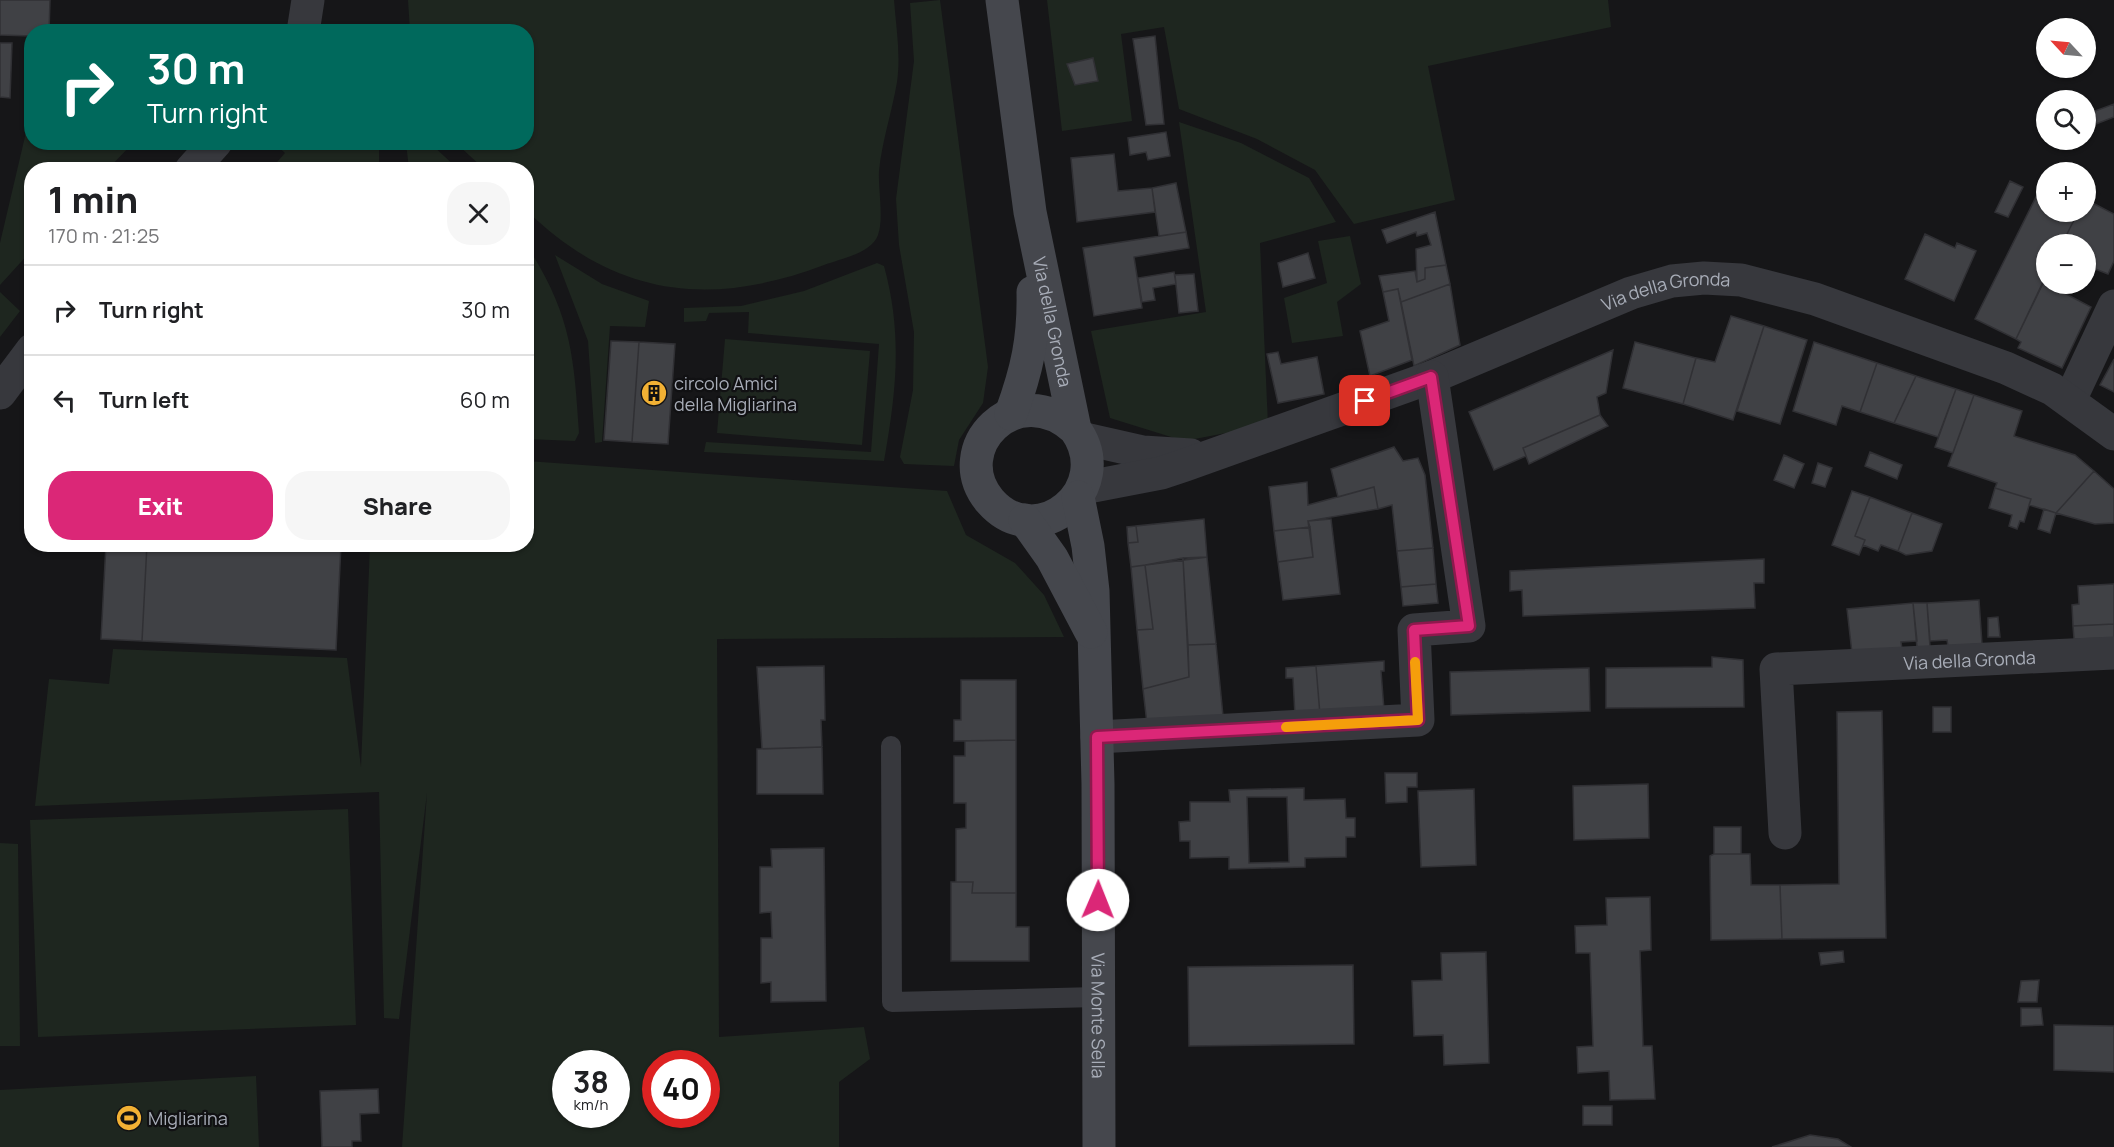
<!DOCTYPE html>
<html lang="en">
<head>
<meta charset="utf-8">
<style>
	:root { --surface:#fff; --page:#f6f6f6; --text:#202124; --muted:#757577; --line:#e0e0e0; --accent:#db2777 }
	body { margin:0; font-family:Manrope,sans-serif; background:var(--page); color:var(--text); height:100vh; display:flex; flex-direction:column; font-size:22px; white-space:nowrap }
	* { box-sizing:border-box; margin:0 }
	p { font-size:20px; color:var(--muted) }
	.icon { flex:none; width:33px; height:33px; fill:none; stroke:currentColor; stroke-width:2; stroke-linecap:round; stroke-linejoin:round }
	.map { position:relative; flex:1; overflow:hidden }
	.drawer { position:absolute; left:24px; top:162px; width:510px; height:390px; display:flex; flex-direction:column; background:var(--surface); border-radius:24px; box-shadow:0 2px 4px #0004 }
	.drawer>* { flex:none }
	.banner { position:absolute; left:24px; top:24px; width:510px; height:126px; border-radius:24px; box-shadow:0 2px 4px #0004; background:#00695c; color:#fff; overflow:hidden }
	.needle { width:39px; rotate:296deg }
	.buttons { position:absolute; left:2036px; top:18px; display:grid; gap:12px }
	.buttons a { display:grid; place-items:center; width:60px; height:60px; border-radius:50%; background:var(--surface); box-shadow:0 2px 4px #0004; font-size:30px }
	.speed { position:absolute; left:552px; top:1050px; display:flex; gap:12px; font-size:30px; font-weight:700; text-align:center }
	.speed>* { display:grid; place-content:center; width:78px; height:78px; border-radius:50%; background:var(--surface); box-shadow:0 2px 4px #0004; line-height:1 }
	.speed small { font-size:15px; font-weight:400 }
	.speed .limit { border:9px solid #d22; background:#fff; color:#111 }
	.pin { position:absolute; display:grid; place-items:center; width:51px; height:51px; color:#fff; margin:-26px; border-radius:12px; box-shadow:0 3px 9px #0006 }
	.me { position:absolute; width:66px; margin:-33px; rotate:1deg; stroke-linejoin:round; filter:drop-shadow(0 0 4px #0008) }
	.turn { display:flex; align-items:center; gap:21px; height:126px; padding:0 24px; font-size:27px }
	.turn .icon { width:78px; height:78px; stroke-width:2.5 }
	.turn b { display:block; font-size:42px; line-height:51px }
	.round { display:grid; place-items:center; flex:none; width:63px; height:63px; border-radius:24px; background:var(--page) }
	.head { display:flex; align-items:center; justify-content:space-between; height:102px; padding:0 24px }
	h1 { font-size:36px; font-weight:800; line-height:45px }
	.cta { display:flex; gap:12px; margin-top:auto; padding:12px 24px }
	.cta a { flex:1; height:69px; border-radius:24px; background:var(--accent); color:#fff; font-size:24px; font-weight:800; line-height:69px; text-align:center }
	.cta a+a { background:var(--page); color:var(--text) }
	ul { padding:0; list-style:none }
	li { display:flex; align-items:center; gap:18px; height:90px; padding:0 24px; border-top:2px solid var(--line) }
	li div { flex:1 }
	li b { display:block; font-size:22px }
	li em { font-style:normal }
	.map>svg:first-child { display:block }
	.green { fill:#1e261f; fill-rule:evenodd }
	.building { fill:#404145; stroke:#303034; stroke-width:1.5; fill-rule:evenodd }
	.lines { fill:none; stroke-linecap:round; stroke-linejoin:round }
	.lane { stroke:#37383d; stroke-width:20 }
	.street { stroke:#37383d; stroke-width:33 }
	.secondary { stroke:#45474d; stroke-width:33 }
	.route-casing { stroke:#8e194d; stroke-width:15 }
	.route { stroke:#db2777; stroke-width:10 }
	.slow { stroke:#f59e0b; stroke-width:10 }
	.labels { text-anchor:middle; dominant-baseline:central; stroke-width:4.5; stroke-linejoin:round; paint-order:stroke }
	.street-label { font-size:18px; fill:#a8adb8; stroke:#111113 }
	.poi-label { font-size:18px; fill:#a8adb8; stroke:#111113; text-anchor:start }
</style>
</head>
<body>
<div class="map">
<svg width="2114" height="1147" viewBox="0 0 2114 1147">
	<rect width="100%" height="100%" fill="#161618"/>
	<path class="green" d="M408,0H894C896,27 901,55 897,82C892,112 882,141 879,171C878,189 884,219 878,235C872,253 840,259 824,265C710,308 616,297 527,211L526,170L484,169L456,143L526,142V32L410,31Z
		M940,0L988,367L983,403L959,440L954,466L904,464L900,457L913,390L914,332L899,245L896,199L914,61L910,3Z
		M1047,0H1608L1611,27L1428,66L1455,200L1354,224L1315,170L1257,139L1179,109L1164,27L1121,34L1132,121L1062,131Z
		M31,111L32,142L133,143L108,169L32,170L31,251L0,285V243Z
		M1179,122L1241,143L1309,178L1336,222L1260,243L1268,425L1184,441L1110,418L1091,331L1206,312Z
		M274,143H379V169H271L285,153Z
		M406,143H430L458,169H409Z
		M1350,236L1361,284L1337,302L1343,336L1292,343L1284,298L1327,283L1318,241Z
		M527,246C571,314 574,355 579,433L575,441L527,439Z
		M555,255L602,284L649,301L645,327L610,326L602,442L595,443L588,341Z
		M877,263L884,266C903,335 896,393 884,461L704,452L706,442L871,452L879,344L748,333L749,312L709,313L706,321L684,322V308L741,306L804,291Z
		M0,292L20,311L0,337Z
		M725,339L870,351L862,445L717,433Z
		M527,461L947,491L966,535L1015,563L1044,595L1064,637L717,639L719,1037L864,1027L870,1059L839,1082V1147H402L427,793L399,1019L384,1018L379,792L35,806L49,679L109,684L113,649L347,658L361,767L370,545L526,544ZM566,1064H616V1114H566ZM656,1064H706V1114H656Z
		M348,809L356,1025L38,1037L30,820Z
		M0,843L18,844L20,1046H0Z
		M256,1076L259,1147H0V1090Z"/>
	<path class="building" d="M0,0H50L49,32H32V36L0,35Z
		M1155,36L1164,124L1146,125L1133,39Z
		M0,43H12L10,98L0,97Z
		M1093,58L1098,81L1075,85L1067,64Z
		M2114,104V117L2091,126L2087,114Z
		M1166,132L1170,156L1148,160L1146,152L1130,155L1128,138Z
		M1114,154L1118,191L1152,188L1155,212L1077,222L1071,158Z
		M2010,181L2023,187L2008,217L1995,212Z
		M1176,183L1186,232L1159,236L1152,188Z
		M2041,187L2046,190V212H2078L2062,244H2046V277L2016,339L1975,319Z
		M2085,199L2114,214V261L2108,274L2085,265V244H2062L2078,212H2085Z
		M1435,212L1446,265L1425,268V279L1417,282L1416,249L1431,245L1427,233L1417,236L1416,232L1387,243L1382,230Z
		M1186,232L1189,248L1134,257L1142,308L1094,316L1083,248Z
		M1925,234L1955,248L1957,243L1976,251L1954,301L1905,279Z
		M1308,253L1315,278L1283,287L1278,263Z
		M1446,265L1450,284L1401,302L1398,289L1383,292L1379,276L1415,271L1417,282L1425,279V268Z
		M1174,272L1176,284L1153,288L1155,300L1142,302L1138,278Z
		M1194,274L1198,311L1179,313L1175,275Z
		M2043,282L2066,291V294L2091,307L2062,368L2018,348L2021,342L2016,339Z
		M1450,284L1460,345L1414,366L1401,302Z
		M2047,284H2070L2066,291Z
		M1398,289L1412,360L1370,376L1360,331L1389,321L1383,292Z
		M1731,316L1764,326L1733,420L1683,404L1696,358L1715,362Z
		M1764,326L1807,340L1780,424L1737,411Z
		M611,341L639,342L632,442L604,440Z
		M639,342L675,344L668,444L632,442Z
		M1635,342L1696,358L1683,404L1623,388Z
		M1814,342L1877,363L1860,412L1842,406L1836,425L1793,411Z
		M1613,350L1606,393L1597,397L1600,415L1523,448L1526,456L1494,470L1469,412Z
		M1278,352L1281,364L1317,357L1324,394L1278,403L1267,354Z
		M2114,359V392L2100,385Z
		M1877,363L1916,376L1894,423L1860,412Z
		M1916,376L1956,389L1938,437L1894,423Z
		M1956,389L1974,395L1953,453L1935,447Z
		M1974,395L2022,411L2014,436L2075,455L2094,471L2056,513L2029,505L2031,499L1995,488L1997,483L1948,466Z
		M1600,415L1608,426L1529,464L1523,448Z
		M1394,447L1403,461L1418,458L1425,475L1433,548L1397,551L1392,505L1378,509L1374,487L1338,497L1331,469Z
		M1870,452L1902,465L1897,479L1865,466Z
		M1784,455L1804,464L1794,488L1774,480Z
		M1818,463L1832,468L1825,487L1812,483Z
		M2094,471L2114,489V523L2095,524L2056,513Z
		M1307,482L1308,505L1374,487L1378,509L1308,521L1310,527L1274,531L1269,487Z
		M1995,488L2031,499L2024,522L2020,521L2017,529L2009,526L2012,515L1989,508Z
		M1852,491L1870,497L1855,536L1865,540L1859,555L1832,545Z
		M1870,497L1912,513L1898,551L1881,545L1878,551L1863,545L1865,540L1855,536Z
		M2044,509L2056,513L2050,533L2038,529Z
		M1912,513L1942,524L1932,551L1906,555L1898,551Z
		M1204,519L1207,557L1131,567L1128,543L1138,542L1136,526Z
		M1331,519L1340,594L1283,600L1278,562L1313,557L1308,521Z
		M1136,526L1138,542L1128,543L1127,527Z
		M1310,527L1313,557L1278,562L1274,531Z
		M106,544H147L142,641L101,639Z
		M147,544H341L336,650L142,641Z
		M1433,548L1436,584L1401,587L1397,551Z
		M1207,557L1216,644L1188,645L1183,558Z
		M1183,558L1189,677L1143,689L1137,630L1153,629L1145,565Z
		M1764,559V583H1754L1755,608L1523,616L1522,590L1510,591V571Z
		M1145,565L1153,629L1137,630L1131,567Z
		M1436,584L1438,603L1403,606L1401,587Z
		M2114,584V624L2073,626L2072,605L2079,604L2078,586Z
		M1979,600L1982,644L1948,646L1947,640L1930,641L1927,603Z
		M1913,603H1927L1930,647L1917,648Z
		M1913,603L1917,641L1901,642L1902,649L1852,653L1847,609Z
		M1998,617L2000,637H1988V618Z
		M2114,624V638L2074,639L2073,626Z
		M1216,644L1223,716L1147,724L1143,689L1189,677L1188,645Z
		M1712,657L1743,660L1744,707L1606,708V668L1712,667Z
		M1384,661V671H1381L1384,710L1320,715L1316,666Z
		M824,666L825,720H821L822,747L762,749L757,667Z
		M1316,666L1320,715L1295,716L1293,678H1286V668Z
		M1589,668L1590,711L1451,715L1450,672Z
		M961,680H1016V740L954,741V720H961Z
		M1933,707H1951V732H1933Z
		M1882,711L1886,938L1782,939L1780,885L1839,884L1837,712Z
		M1016,740V893H972L973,882H956V829L966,828V803H954V756H965V741Z
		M822,747L823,794H757V749Z
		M1385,773H1417V787H1407V802L1386,803Z
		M1648,784L1649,838L1574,840L1573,786Z
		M1304,788V800L1345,799L1346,818H1355V837H1346V857L1305,858V867L1229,869V857L1190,858V841H1180L1179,822L1190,821V802H1230L1229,790ZM1247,797H1287L1289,862L1249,863Z
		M1474,789L1476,865L1421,867L1418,791Z
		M1714,827H1741V854H1714Z
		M824,848L826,1001L771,1002V982L761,983V938H772L771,912L760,913V867H772L771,849Z
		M1714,854H1750L1751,885H1780L1782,939L1711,940L1710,856Z
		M951,882H973L972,893H1016V927H1029V961H951Z
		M1650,897L1651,950L1640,951L1643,1046H1652L1655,1099L1610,1100L1609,1071L1578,1073L1577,1047L1593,1046L1590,953H1576L1575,926L1607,925L1606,898Z
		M1843,951L1844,962L1821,965L1819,953Z
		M1486,952L1489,1063L1444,1065L1443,1035L1414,1036L1412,981L1442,980L1441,953Z
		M1353,965L1354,1044L1189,1046L1188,967Z
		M2039,980L2037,1002H2018L2021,981Z
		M2021,1008H2041L2043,1025L2021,1026Z
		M2054,1025L2114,1026V1072L2054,1070Z
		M378,1089L379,1113L360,1114L361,1141H352V1147H322L320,1091Z
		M1583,1106H1612V1125H1583Z
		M1810,1135L1838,1139L1851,1147H1772Z"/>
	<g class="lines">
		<path class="lane" d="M891,746L892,1002L1097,997"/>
		<g class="street">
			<path d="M303,32L308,0"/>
			<path d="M191,170L216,142"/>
			<path d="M0,393L32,350"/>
			<path d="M2070,400L2114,306"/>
			<path d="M1081,438L1143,452L1191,455"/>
			<path id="s1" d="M1083,488L1161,473L1185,465L1432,377L1631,293L1672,281L1704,278L1741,280L1815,299L2006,368L2052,389L2114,434"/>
			<path d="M1097,737L1418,720L1414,630L1469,626L1432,377"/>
			<path id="s2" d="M1785,833L1776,669L2114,653"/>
		</g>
		<g class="secondary">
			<path id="s3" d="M1002,0L1030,212L1075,429C1118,489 1037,555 990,501C946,449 1016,376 1075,429"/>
			<path d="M1011,414C1027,370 1034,339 1033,292"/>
			<path id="s4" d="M1078,497L1088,546L1093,591L1098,784L1099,1147"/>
			<path d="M1025,520L1052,558L1091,632"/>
		</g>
	</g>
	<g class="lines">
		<g class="route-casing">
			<path id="route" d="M1098,900L1097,737L1418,720L1414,630L1469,626L1431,377L1365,401"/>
		</g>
		<use href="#route" class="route"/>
		<path class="slow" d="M1286,727L1418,720L1415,662"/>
	</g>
	<defs>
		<g id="building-disc" transform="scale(1.35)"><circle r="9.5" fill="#f2b134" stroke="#111113"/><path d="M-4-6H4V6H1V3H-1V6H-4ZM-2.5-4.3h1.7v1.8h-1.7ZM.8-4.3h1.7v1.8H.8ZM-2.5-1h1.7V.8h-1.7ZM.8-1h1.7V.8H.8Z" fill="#111"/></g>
		<g id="stadium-disc" transform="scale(1.35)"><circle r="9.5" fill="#f2b134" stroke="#111113"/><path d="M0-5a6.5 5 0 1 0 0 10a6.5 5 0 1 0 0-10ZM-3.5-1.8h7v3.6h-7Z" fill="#111"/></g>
	</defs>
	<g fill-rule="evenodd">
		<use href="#building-disc" x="654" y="393"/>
		<use href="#stadium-disc" x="129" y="1118"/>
	</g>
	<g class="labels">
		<g class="street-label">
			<text stroke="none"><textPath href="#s1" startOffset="618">Via della Gronda</textPath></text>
			<text stroke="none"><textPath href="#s3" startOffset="326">Via della Gronda</textPath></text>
			<text stroke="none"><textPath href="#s2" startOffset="358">Via della Gronda</textPath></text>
			<text stroke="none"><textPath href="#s4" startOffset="520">Via Monte Sella</textPath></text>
		</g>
		<g class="poi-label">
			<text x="674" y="383">circolo Amici<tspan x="674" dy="21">della Migliarina</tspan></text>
			<text x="148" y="1118">Migliarina</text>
		</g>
	</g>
</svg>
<div class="buttons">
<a><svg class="needle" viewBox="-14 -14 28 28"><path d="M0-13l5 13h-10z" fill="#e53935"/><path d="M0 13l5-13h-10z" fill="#757577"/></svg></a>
<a><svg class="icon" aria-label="search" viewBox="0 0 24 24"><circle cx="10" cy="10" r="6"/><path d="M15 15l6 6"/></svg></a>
<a>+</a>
<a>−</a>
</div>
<div class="speed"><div>38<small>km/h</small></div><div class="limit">40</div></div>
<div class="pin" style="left:1365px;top:401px;background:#d93025"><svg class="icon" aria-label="arrive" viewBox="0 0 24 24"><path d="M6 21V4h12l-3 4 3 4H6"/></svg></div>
<svg class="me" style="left:1098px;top:900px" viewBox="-20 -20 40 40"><circle r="19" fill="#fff"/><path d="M0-13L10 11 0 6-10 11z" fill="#db2777"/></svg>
<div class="banner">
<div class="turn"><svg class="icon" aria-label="right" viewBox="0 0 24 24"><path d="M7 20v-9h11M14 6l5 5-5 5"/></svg><div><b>30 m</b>Turn right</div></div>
</div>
<section class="drawer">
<div class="head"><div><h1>1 min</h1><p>170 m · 21:25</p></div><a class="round"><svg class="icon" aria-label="close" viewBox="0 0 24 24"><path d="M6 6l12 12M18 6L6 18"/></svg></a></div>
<ul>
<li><svg class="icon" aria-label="right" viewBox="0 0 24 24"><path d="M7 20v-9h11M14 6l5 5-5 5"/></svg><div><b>Turn right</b></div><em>30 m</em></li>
<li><svg class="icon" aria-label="left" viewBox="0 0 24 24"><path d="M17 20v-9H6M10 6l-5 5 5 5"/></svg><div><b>Turn left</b></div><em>60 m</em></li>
</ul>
<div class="cta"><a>Exit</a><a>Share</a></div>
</section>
</div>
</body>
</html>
